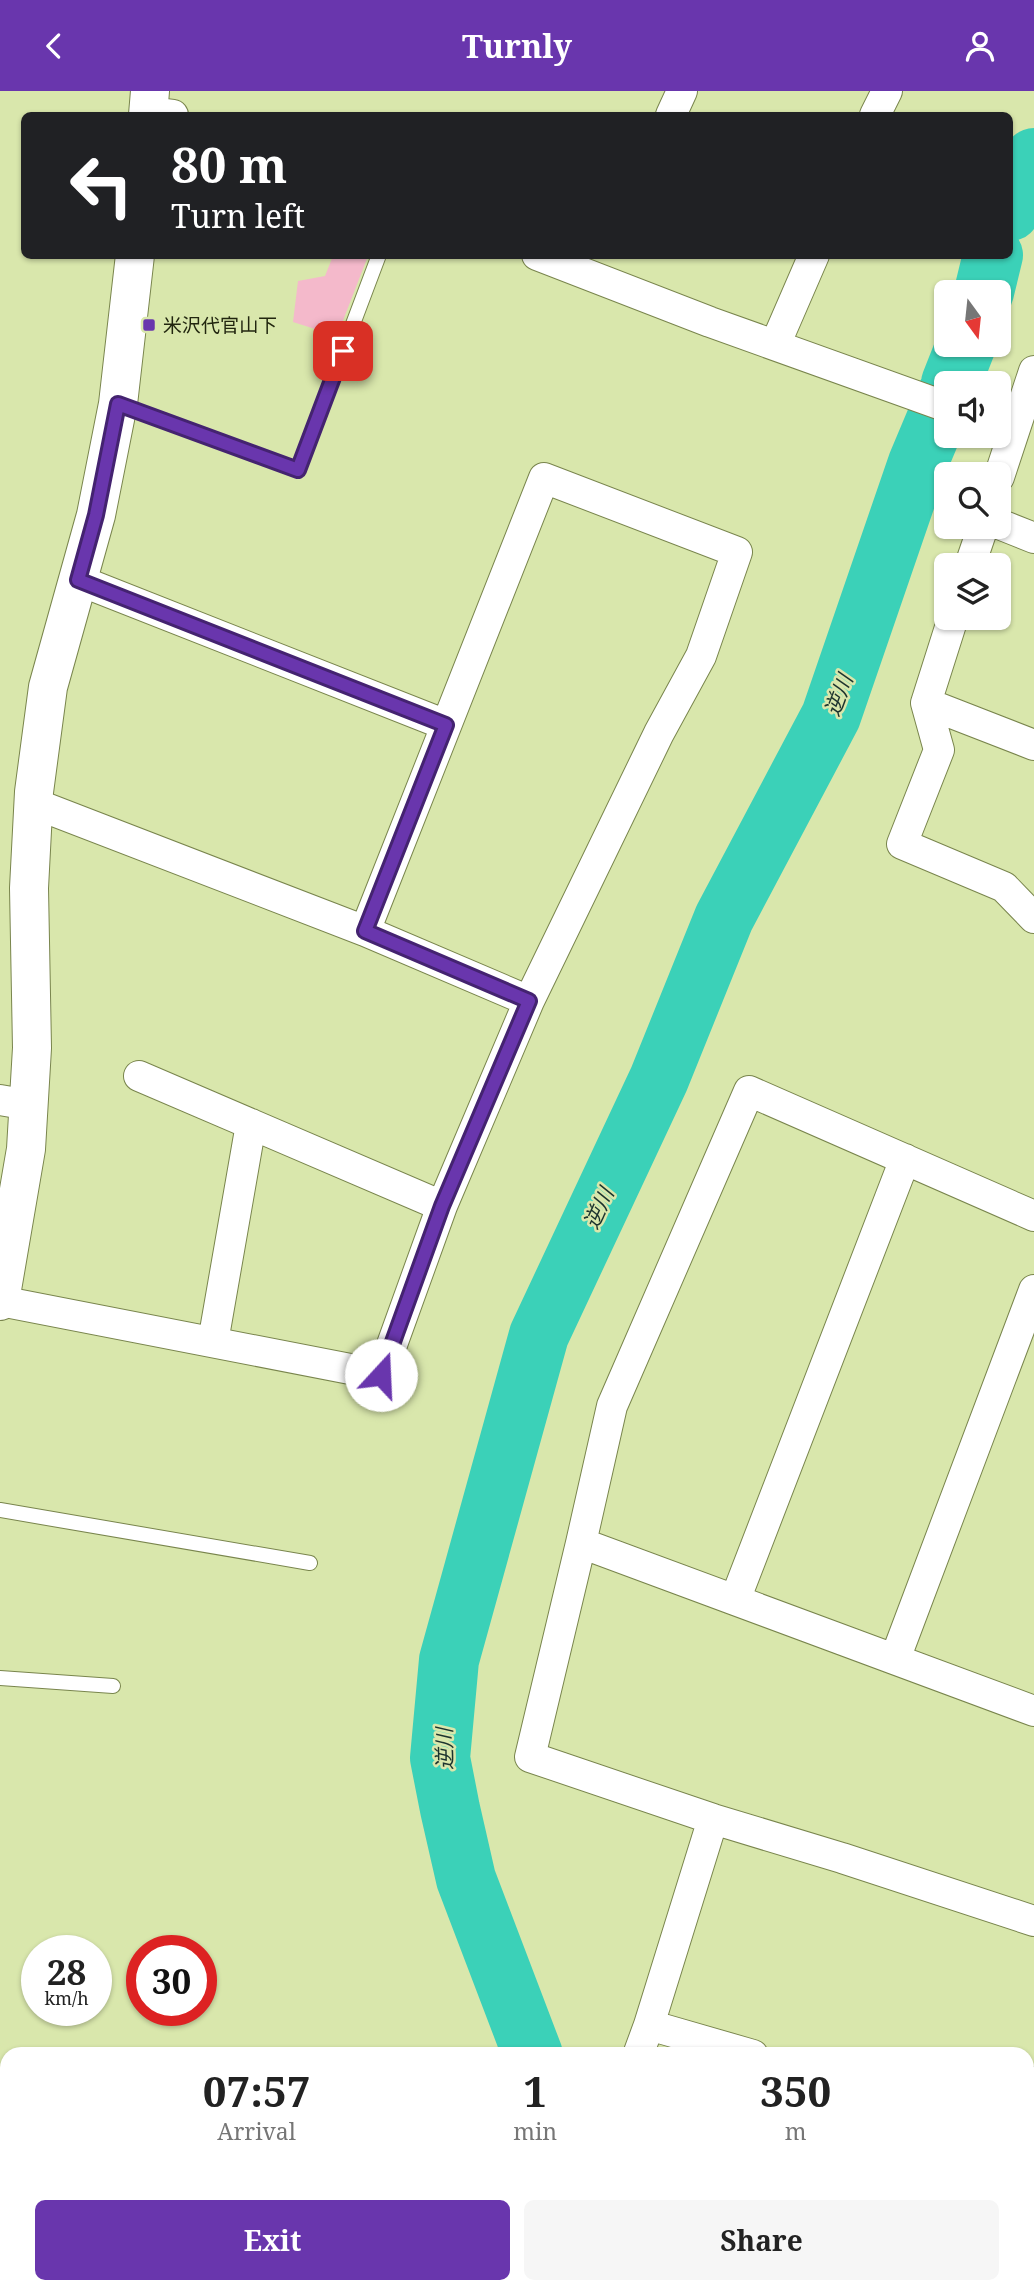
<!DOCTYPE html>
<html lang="en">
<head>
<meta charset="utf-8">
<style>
	:root { --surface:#fff; --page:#f6f6f6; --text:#222; --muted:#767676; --accent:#6936ad }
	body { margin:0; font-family:"Noto Serif","Noto Sans JP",serif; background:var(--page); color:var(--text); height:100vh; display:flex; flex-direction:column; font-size:26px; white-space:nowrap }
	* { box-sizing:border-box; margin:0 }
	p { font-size:23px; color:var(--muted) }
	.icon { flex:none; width:38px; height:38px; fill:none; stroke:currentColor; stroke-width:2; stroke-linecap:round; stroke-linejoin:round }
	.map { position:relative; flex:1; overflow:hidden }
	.sheet { position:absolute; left:0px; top:1956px; width:1034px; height:247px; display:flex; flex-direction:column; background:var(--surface); border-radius:21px 21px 0 0; box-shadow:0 2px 5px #0004 }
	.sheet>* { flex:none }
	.hud { position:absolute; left:21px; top:21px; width:992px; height:147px; border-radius:10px; box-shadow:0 2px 5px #0004; background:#202124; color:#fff; overflow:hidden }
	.needle { width:46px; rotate:165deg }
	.buttons { position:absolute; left:934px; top:189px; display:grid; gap:14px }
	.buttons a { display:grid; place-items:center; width:77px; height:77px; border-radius:10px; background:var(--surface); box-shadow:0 2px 5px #0004; font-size:35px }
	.speed { position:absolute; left:21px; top:1844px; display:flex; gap:14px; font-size:35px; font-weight:700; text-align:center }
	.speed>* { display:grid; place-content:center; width:91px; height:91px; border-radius:50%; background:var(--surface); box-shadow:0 2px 5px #0004; line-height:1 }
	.speed small { font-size:18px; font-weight:400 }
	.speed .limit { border:10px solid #d22; background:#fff; color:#111 }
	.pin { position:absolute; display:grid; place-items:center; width:60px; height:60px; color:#fff; margin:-30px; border-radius:14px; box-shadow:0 4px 10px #0006 }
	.me { position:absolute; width:77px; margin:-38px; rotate:20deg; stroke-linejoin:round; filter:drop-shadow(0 0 5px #0008) }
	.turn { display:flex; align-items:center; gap:24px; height:147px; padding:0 35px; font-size:32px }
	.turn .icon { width:91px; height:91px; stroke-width:2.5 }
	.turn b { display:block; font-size:49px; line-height:60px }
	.eta { display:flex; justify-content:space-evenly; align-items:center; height:119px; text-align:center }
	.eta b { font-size:42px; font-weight:700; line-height:49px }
	.primary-button { display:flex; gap:14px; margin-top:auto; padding:14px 35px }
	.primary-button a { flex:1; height:80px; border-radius:10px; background:var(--accent); color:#fff; font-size:28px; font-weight:700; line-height:80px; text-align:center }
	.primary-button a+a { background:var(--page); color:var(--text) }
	header { display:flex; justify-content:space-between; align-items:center; height:91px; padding:0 35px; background:var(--accent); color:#fff; font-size:32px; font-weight:700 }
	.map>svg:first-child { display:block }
	.green { fill:#f4b9cb }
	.water { fill:#3bd1b8 }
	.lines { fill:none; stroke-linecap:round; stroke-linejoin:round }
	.river { stroke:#3bd1b8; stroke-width:60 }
	.lane-casing { stroke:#79854d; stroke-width:16 }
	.street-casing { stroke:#79854d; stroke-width:32 }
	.secondary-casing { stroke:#79854d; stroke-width:40 }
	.lane { stroke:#fff; stroke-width:14 }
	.street { stroke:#fff; stroke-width:30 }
	.secondary { stroke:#fff; stroke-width:38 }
	.route-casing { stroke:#442370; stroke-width:18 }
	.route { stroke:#6936ad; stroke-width:12 }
	.poi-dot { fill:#6936ad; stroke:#d9e7ac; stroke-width:2.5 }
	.labels { text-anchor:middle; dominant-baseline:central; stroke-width:5; stroke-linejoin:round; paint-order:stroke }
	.poi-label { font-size:19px; fill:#22260f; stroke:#d9e7ac; text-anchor:start }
	.water-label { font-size:21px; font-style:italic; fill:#1b332e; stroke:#d9e7ac }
</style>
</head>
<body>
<header><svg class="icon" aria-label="back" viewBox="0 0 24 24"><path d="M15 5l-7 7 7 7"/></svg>Turnly<svg class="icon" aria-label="person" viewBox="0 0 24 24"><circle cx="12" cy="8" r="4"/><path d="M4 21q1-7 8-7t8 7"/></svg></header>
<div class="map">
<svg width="1034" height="2203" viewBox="0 0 1034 2203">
	<rect width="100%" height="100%" fill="#d9e7ac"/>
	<path class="green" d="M333,165H368L337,245L293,231L298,190L325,185Z"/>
	<path class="water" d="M476,1784L545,1963H522L456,1791Z"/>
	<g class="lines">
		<path class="river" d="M1010,120L1034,67
			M984,201L993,164
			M951,292L966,254
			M533,1964L466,1788L450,1718L440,1667L449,1569L539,1244L659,988L724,827L831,625L918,372L947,303"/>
		<g class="lane-casing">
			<path id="lane" d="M120,314L298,379L379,164
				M0,1419L310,1472
				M0,1587L113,1595"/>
		</g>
		<g class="street-casing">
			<path id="street" d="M148,21L173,24
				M671,24L682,0
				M875,24L887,0
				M537,164L710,231L947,316
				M775,254L814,164
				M999,386L1034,280
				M999,433L1034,447
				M970,474L983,436
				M78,489L446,634
				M953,527L926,612L939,659L902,753L1004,796L1034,827
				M926,612L1034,654
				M33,712L365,840
				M139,985L442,1115
				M0,1009L29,1014
				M1034,1125L749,1000L612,1315L581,1452L1034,1620
				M0,1210L381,1284L442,1115L529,910L659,642L701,565L737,461L544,387L365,840L529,910
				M213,1251L251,1033
				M581,1452L530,1666L713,1728
				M735,1509L905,1068
				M895,1568L1034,1199
				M638,1964L649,1934
				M753,1964L649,1934L713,1728L842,1767L1034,1830
				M1027,2011L1034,1991
				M0,2023H7
				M1027,2043L1034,2045
				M783,2196L804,2203
				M969,2203L971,2196"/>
		</g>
		<g class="secondary-casing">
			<path id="secondary" d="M148,24L150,0
				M0,1210L26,1058L32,957L29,797L34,701L48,596L96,424L118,313L135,164"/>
		</g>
		<use href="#lane" class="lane"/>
		<use href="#street" class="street"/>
		<use href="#secondary" class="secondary"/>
	</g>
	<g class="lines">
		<g class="route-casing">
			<path id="route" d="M343,260L298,379L118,313L96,424L78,489L446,634L365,840L529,910L442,1115L381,1284"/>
		</g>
		<use href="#route" class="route"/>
	</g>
	<rect class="poi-dot" x="142" y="227" width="14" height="14" rx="3.5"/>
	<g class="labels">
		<g class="poi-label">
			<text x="163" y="234">米沢代官山下</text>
		</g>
		<g class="water-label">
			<text transform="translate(838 604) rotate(-69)">逆川</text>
			<text transform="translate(598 1117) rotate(-65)">逆川</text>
			<text transform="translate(444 1658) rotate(-91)">逆川</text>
		</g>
	</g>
</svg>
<div class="buttons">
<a><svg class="needle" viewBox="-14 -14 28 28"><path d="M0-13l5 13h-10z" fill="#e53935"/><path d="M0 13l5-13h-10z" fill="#767676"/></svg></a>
<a><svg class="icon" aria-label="sound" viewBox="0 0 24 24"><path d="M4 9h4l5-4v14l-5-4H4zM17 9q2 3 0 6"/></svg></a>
<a><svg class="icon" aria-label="search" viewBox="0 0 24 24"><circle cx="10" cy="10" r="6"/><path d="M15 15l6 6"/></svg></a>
<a><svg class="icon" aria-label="layers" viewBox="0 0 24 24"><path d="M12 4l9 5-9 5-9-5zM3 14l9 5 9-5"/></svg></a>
</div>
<div class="speed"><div>28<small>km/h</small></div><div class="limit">30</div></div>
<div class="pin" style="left:343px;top:260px;background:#d93025"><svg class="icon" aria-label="arrive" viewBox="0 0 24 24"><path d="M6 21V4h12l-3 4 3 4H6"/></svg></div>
<svg class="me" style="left:381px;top:1284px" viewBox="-20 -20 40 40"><circle r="19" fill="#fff"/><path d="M0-13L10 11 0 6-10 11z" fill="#6936ad"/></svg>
<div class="hud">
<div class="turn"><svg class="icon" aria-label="left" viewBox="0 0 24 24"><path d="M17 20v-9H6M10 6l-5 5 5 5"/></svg><div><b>80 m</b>Turn left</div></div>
</div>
<section class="sheet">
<div class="eta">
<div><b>07:57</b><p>Arrival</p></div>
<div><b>1</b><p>min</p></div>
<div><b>350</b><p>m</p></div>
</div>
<div class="primary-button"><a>Exit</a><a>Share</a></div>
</section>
</div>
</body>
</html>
